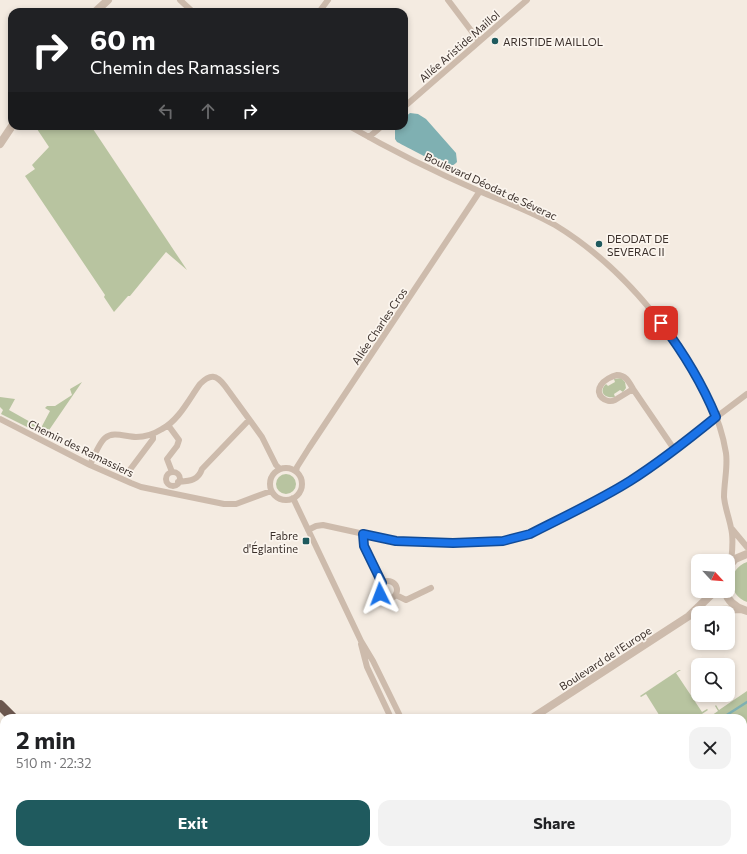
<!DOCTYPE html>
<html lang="en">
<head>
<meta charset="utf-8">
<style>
	:root { --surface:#fff; --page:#f2f2f2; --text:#202124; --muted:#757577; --accent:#1f5a5e }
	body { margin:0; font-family:Commissioner,sans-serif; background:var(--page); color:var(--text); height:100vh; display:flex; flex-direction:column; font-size:15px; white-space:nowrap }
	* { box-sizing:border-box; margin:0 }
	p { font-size:13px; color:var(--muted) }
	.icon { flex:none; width:22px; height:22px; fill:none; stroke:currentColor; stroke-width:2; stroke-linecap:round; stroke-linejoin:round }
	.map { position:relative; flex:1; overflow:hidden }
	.sheet { position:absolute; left:0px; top:714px; width:747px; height:140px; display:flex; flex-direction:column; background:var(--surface); border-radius:12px 12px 0 0; box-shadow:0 2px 6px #0003 }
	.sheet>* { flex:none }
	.banner { position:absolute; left:8px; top:8px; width:400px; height:122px; border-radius:12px; box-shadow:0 2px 6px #0003; background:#202124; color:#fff; overflow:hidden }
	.needle { width:26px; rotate:116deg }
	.fabs { position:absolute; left:691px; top:554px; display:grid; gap:8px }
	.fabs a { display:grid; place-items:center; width:44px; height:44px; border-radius:8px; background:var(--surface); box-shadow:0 2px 6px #0003; font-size:20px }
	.pin { position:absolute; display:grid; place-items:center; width:34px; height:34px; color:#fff; margin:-17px; border-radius:8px; box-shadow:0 2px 6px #0006 }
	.me { position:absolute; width:44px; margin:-22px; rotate:357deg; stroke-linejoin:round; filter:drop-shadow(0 0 3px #0008) }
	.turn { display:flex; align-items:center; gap:14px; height:84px; padding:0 16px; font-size:18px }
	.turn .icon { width:52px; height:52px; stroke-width:2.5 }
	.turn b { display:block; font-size:28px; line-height:34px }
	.lanes { display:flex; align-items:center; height:38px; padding:0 16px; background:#0003; justify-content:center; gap:20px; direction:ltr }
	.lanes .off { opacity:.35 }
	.round { display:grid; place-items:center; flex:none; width:42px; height:42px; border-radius:12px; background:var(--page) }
	.head { display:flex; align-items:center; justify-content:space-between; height:68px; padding:0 16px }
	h1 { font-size:24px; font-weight:700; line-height:30px }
	.primary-button { display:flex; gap:8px; margin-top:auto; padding:8px 16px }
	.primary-button a { flex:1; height:46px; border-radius:12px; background:var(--accent); color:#fff; font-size:16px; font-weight:700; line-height:46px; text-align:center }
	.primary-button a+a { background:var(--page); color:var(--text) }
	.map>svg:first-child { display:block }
	.green { fill:#b8c4a0 }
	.water { fill:#7fb0b2 }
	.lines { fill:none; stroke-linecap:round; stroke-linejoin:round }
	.stream { stroke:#7fb0b2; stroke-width:2.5 }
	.minor { stroke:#cdbbac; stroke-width:6 }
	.tertiary { stroke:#cdbbac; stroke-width:8 }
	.trunk { stroke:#6c584f; stroke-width:10 }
	.route-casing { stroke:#114b97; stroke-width:10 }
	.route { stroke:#1a73e8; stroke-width:7 }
	.poi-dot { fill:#1f5a5e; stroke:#fbf5ee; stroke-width:1.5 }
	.labels { text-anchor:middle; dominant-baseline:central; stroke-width:3.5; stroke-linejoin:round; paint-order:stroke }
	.poi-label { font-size:11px; fill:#3b302b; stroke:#fbf5ee; text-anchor:start }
	.street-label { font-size:11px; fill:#3b302b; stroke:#fbf5ee }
</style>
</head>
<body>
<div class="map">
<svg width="747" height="854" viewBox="0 0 747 854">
	<rect width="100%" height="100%" fill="#f4ebe1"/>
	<path class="green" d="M35,126H91L187,270L166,252L130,296H128L114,312L104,297L105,295L25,176L35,169L32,165L49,147Z
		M621,378L625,382L626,388L623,392L620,390L614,394L615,397C605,399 598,392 606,384L608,386L615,382L614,379Z
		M82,382L45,436L1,414L3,410L0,407V397L15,399L9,410L41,428L50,411L45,408L47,406H55L72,395L70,389Z
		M276 484a10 10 0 1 1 20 0a10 10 0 1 1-20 0Z
		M747,562V602C727,595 727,569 747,562Z
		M679,670H681L676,673L702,712L707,709L708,710L702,714L705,718H661L646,694L641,697L640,696Z
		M747,691V779L743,782V718H708L718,711L715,706L716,705L719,710Z
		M588,850H641L634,854H581Z"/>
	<path class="water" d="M410,113L418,114L426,119L456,153L457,162C455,164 453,166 449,166C439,165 407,147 397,142L395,139V126H404V118Z"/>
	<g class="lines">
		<path class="stream" d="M722,718L747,702
			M601,854L614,850"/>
		<path class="minor" d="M180,0L193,12
			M448,0L479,41
			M319,12L328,0
			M404,107L527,0
			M349,126C391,150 435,172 479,191C505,202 531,211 555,225C606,256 646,299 680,349C701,381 720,415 726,453C728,467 724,482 724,497C725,508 729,517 731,528C734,539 732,552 731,563
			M369,137L382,126
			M617,375C626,375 629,382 633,389L615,400C606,404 594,395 601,385C604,380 612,376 617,375Z
			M633,389L674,449
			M0,419L90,465L131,483L141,487L224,504H236L271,491
			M168,425L179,440L177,446L167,459L172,472
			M90,465C93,458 100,442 105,438C113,431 126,437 136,437C145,437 154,434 162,429C179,420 189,399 200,384C210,374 216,374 225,386L262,437L276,465L280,469
			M270 484a16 16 0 1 1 32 0a16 16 0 1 1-32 0Z
			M129,471L153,439V434
			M296,471L297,467L309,448L480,191
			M166 479a7 7 0 1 1 14 0a7 7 0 1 1-14 0Z
			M178,482C189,481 198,481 202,469L249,420
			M293,498L361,641L373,661L401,718
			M732,529L747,547
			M308,530L316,526L323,525L396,541L453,543L503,541L529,534C569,514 608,495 645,471L747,394
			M363,534L364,546L382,583
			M379 590a9 9 0 1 1 18 0a9 9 0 1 1-18 0Z
			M396,595L406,600L431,588
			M361,644L367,667L391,718
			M743,788L747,785
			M469,850L474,854
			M647,854L653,850"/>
		<path class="tertiary" d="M95,12L108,0
			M0,144L12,126
			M728,567L735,559L747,554
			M725,591C728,602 736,608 747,611
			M703,613L722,610L741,609
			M532,718L689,616L715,591
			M322,854L328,850
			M340,854L346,850"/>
		<path class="trunk" d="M0,705L13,718
			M0,741L4,746
			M0,753L4,758
			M78,850L81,854
			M104,850L108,854
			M128,850L132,854
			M160,850L164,854"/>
	</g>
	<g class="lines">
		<g class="route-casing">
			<path id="route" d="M380,594L379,588L382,583L364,546L363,534L396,541L453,543L503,541L530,534C563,517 598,501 630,481C660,462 689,439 716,417C702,383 683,352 661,323"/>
		</g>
		<use href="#route" class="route"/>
	</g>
	<g class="poi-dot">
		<circle cx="495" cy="41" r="4"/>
		<circle cx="599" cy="244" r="4"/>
		<rect x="302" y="537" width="8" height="8" rx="2"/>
	</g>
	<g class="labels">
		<g class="poi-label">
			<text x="503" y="41">ARISTIDE MAILLOL</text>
			<text x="607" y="238">DEODAT DE<tspan x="607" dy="13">SEVERAC II</tspan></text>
			<text x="298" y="535" text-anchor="end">Fabre<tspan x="298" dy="13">d'Églantine</tspan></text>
		</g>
		<g class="street-label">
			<text transform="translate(459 46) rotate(-41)">Allée Aristide Maillol</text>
			<text transform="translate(491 186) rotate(25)">Boulevard Déodat de Séverac</text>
			<text transform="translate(379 326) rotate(-56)">Allée Charles Cros</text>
			<text transform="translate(81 448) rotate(26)">Chemin des Ramassiers</text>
			<text transform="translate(605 658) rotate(-33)">Boulevard de l'Europe</text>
		</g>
	</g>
</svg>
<div class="fabs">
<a><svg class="needle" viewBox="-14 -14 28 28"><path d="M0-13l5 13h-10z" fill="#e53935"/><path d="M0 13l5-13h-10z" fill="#757577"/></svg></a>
<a><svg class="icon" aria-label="sound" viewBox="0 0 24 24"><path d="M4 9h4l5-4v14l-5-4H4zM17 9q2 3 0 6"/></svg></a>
<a><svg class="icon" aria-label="search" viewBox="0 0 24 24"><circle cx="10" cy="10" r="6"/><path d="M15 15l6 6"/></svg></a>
</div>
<div class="pin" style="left:661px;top:323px;background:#d93025"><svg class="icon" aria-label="arrive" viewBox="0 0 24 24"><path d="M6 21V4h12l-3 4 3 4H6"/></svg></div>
<svg class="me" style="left:380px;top:594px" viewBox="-20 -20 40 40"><path d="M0-17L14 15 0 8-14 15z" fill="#1a73e8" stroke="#fff" stroke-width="4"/></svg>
<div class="banner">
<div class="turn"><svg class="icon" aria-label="right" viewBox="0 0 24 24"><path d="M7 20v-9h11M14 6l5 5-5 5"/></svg><div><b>60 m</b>Chemin des Ramassiers</div></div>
<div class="lanes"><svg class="icon off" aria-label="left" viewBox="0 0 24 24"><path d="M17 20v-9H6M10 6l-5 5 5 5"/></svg><svg class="icon off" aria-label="ahead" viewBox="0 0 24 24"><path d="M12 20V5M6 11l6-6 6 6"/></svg><svg class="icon" aria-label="right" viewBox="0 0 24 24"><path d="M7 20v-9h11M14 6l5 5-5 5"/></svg></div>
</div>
<section class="sheet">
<div class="head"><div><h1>2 min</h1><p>510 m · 22:32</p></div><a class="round"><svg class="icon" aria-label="close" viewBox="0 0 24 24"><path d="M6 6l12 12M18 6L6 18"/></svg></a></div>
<div class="primary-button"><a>Exit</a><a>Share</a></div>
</section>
</div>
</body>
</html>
